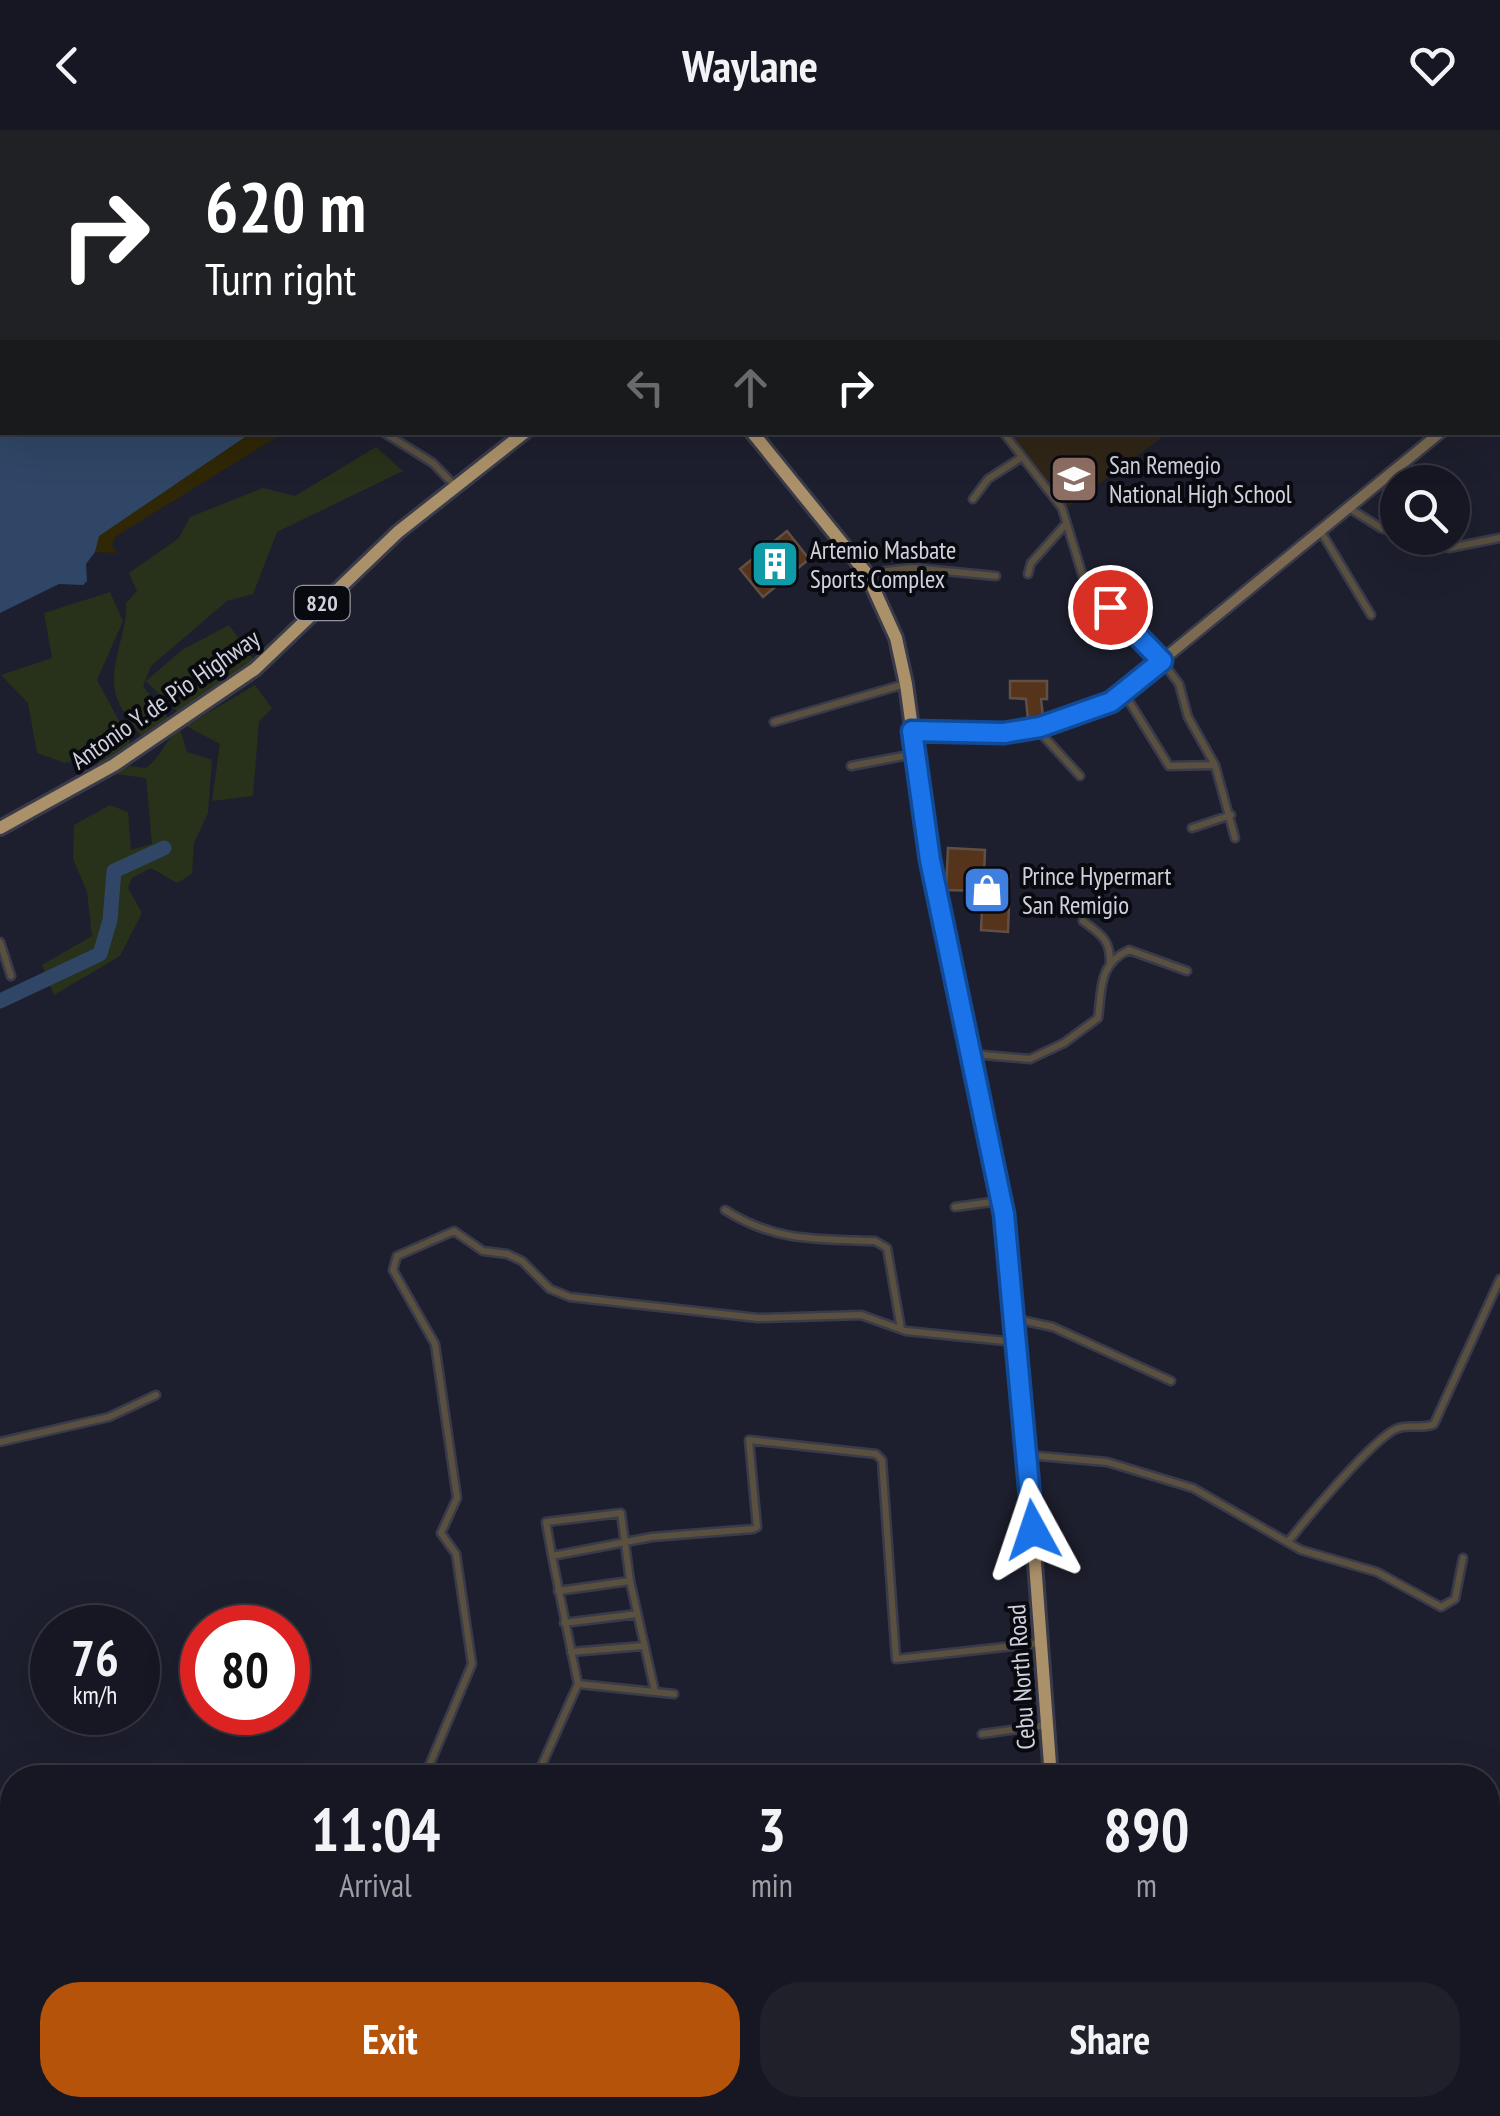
<!DOCTYPE html>
<html lang="en">
<head>
<meta charset="utf-8">
<style>
	:root { --surface:#161722; --page:#1f202a; --text:#f1f3f6; --muted:#9e9fa5; --line:#353640; --accent:#b45309 }
	body { margin:0; font-family:"PT Sans Narrow",sans-serif; background:var(--page); color:var(--text); height:100vh; display:flex; flex-direction:column; font-size:38px; white-space:nowrap }
	* { box-sizing:border-box; margin:0 }
	p { font-size:32px; color:var(--muted) }
	.icon { flex:none; width:55px; height:55px; fill:none; stroke:currentColor; stroke-width:2; stroke-linecap:round; stroke-linejoin:round }
	.map { position:relative; flex:1; overflow:hidden }
	.panel { position:absolute; left:0px; top:1635px; width:1500px; height:352px; display:flex; flex-direction:column; background:var(--surface); border-radius:40px 40px 0 0; box-shadow:0 10px 40px #0002,0 0 0 2px var(--line) }
	.panel>* { flex:none }
	.top-card { position:absolute; left:0px; top:0px; width:1500px; height:305px; box-shadow:0 10px 40px #0002,0 0 0 2px var(--line); background:#202124; color:#fff; overflow:hidden }
	.controls { position:absolute; left:1380px; top:335px; display:grid; gap:20px }
	.controls a { display:grid; place-items:center; width:90px; height:90px; border-radius:50%; background:var(--surface); box-shadow:0 10px 40px #0002,0 0 0 2px var(--line); font-size:50px }
	.speed { position:absolute; left:30px; top:1475px; display:flex; gap:20px; font-size:50px; font-weight:700; text-align:center }
	.speed>* { display:grid; place-content:center; width:130px; height:130px; border-radius:50%; background:var(--surface); box-shadow:0 10px 40px #0002,0 0 0 2px var(--line); line-height:1 }
	.speed small { font-size:25px; font-weight:400 }
	.speed .limit { border:15px solid #d22; background:#fff; color:#111 }
	.pin { position:absolute; display:grid; place-items:center; width:85px; height:85px; color:#fff; margin:-42px; border:5px solid #fff; border-radius:50%; box-shadow:0 2px 10px #0007 }
	.me { position:absolute; width:110px; margin:-55px; rotate:355deg; stroke-linejoin:round; filter:drop-shadow(0 0 8px #0008) }
	.turn { display:flex; align-items:center; gap:35px; height:210px; padding:0 40px; font-size:45px }
	.turn .icon { width:130px; height:130px; stroke-width:2.5 }
	.turn b { display:block; font-size:70px; line-height:85px }
	.lanes { display:flex; align-items:center; height:95px; padding:0 40px; background:#0003; justify-content:center; gap:50px; direction:ltr }
	.lanes .off { opacity:.35 }
	.eta { display:flex; justify-content:space-evenly; align-items:center; height:170px; text-align:center }
	.eta b { font-size:60px; font-weight:700; line-height:70px }
	.button { display:flex; gap:20px; margin-top:auto; padding:20px 40px }
	.button a { flex:1; height:115px; border-radius:40px; background:var(--accent); color:#fff; font-size:40px; font-weight:700; line-height:115px; text-align:center }
	.button a+a { background:var(--page); color:var(--text) }
	header { display:flex; justify-content:space-between; align-items:center; height:130px; padding:0 40px; background:var(--surface); font-size:45px; font-weight:700 }
	.map>svg:first-child { display:block }
	.education { fill:#302617 }
	.green { fill:#283119 }
	.sand { fill:#2f2706 }
	.water { fill:#2f4666 }
	.lines { fill:none; stroke-linecap:round; stroke-linejoin:round }
	.river { stroke:#2f4666; stroke-width:15 }
	.building { fill:#56331b; stroke:#604f44; stroke-width:2.5 }
	.street-casing { stroke:#3a3b4a; stroke-width:11 }
	.secondary-casing { stroke:#3a3b4a; stroke-width:15 }
	.highway-casing { stroke:#3a3b4a; stroke-width:18 }
	.street { stroke:#5a5040; stroke-width:6 }
	.secondary { stroke:#7b6a51; stroke-width:10 }
	.highway { stroke:#ab916a; stroke-width:12 }
	.route-casing { stroke:#114b97; stroke-width:25 }
	.route { stroke:#1a73e8; stroke-width:18 }
	.labels { text-anchor:middle; dominant-baseline:central; stroke-width:8; stroke-linejoin:round; paint-order:stroke }
	.shield { fill:#090a10; stroke:#94959f; stroke-width:2.5 }
	.shield-label { font-size:22px; font-weight:bold; fill:#d0d1dc }
	.poi-label { font-size:25px; fill:#d0d1dc; stroke:#090a10; text-anchor:start }
	.street-label { font-size:25px; fill:#d0d1dc; stroke:#090a10 }
</style>
</head>
<body>
<header><svg class="icon" aria-label="back" viewBox="0 0 24 24"><path d="M15 5l-7 7 7 7"/></svg>Waylane<svg class="icon" aria-label="heart" viewBox="0 0 24 24"><path d="M12 20l-8-8c-3-5 5-10 8-4 3-6 11-1 8 4z"/></svg></header>
<div class="map">
<svg width="1500" height="1986" viewBox="0 0 1500 1986">
	<rect width="100%" height="100%" fill="#1e1f2e"/>
	<path class="education" d="M1007,303H1168L1065,379Z"/>
	<path class="green" d="M376,317L403,341L277,402L253,464L227,471L151,536L143,556L169,589L141,606C134,595 123,583 118,571C105,539 128,505 126,473L137,461L129,443L179,408L190,387L263,358L295,366Z
		M110,462L123,491L97,550L131,613L99,635L94,626L65,633L37,623L28,573L1,545L52,528L44,483Z
		M229,495L254,530L181,585L146,551L182,520Z
		M255,555L272,578L259,592L253,666L212,671L220,614L186,596Z
		M180,599L187,622L212,630L208,683L194,713L192,744L177,753L151,738L132,748L128,758L142,783L120,826L54,865L42,835L92,806L87,762L73,729L74,695L110,675L128,682L131,720L152,714L146,648L115,644L128,636L146,638C162,626 164,611 180,599Z"/>
	<path class="sand" d="M251,303H283L115,407L112,415L117,423L95,422L98,406Z"/>
	<path class="water" d="M0,0H560L562,2H2V302L251,303L99,406L95,422L86,434L87,451L83,455L59,454L0,483Z"/>
	<g class="lines">
		<path class="river" d="M0,871L100,824L110,790L114,741L164,718"/>
	</g>
	<path class="building" d="M787,401L809,429L763,467L740,439Z
		M1010,551H1047V569H1041L1043,587L1028,590L1026,569L1010,568Z
		M948,718L985,720L984,744L1010,746L1008,802L981,800L983,761L946,760Z"/>
	<g class="lines">
		<g class="street-casing">
			<path id="street" d="M757,0L759,2
				M652,2L655,0
				M1498,265L1500,264
				M383,302L433,333L455,356
				M1003,302L1062,378L1084,450L1162,531L1179,554L1188,587L1215,635L1235,708
				M1390,345L1398,355
				M973,369L988,349L1022,327
				M1349,378L1381,398L1398,403
				M1320,400L1371,485
				M1413,408L1449,418L1500,408
				M868,443L913,438L996,446
				M1028,444L1031,433L1065,395
				M1124,563L1169,636L1215,635
				M774,592L905,554
				M1037,599L1080,646
				M851,636L914,624
				M1192,698L1231,685
				M1083,791C1102,805 1111,810 1110,835
				M0,812L11,846
				M972,924L1030,929L1064,913L1098,888C1102,859 1098,834 1129,820L1187,841
				M955,1077L999,1071
				M725,1080C775,1112 818,1109 875,1111L887,1118L901,1199
				M1016,1189L1053,1197L1171,1251
				M0,1312L109,1287L156,1265
				M1027,1325L1107,1332L1193,1358L1301,1420L1377,1442L1441,1477L1455,1469L1463,1428
				M1288,1412C1306,1389 1373,1309 1396,1299C1409,1293 1422,1300 1434,1294L1500,1149
				M552,1426L546,1392L621,1383L630,1451L655,1562L674,1564
				M558,1461L630,1451
				M564,1493L637,1484
				M571,1522L643,1516
				M578,1554L655,1562
				M982,1604L1047,1595
				M424,1648L472,1534L456,1424L441,1403L457,1368L435,1214L393,1140L397,1126L454,1101L483,1121L507,1124L522,1131L550,1159L570,1167L758,1188L861,1185L906,1201L1015,1212
				M536,1648L578,1554L552,1426L652,1407L753,1399L757,1397L749,1310L876,1324L882,1330L896,1529L1040,1513
				M1488,1750L1500,1748
				M165,1975L166,1986"/>
		</g>
		<g class="secondary-casing">
			<path id="secondary" d="M1394,0L1396,2
				M899,2L902,0
				M912,601L1004,603L1040,597L1111,572L1441,302"/>
		</g>
		<g class="highway-casing">
			<path id="highway" d="M752,302L867,444L896,508L906,554L930,730L1004,1084L1027,1325L1051,1648
				M0,698L114,635L255,539L398,402L525,302
				M1093,1975L1095,1986"/>
		</g>
		<use href="#street" class="street"/>
		<use href="#secondary" class="secondary"/>
		<use href="#highway" class="highway"/>
	</g>
	<g class="lines">
		<g class="route-casing">
			<path id="route" d="M1033,1400L1004,1084L930,730L912,601L1004,603L1040,597L1111,572L1162,531L1110,477"/>
		</g>
		<use href="#route" class="route"/>
	</g>
	<defs>
		<g id="school-square" transform="scale(2.5)"><rect x="-9" y="-9" width="18" height="18" rx="4" fill="#8d6e63" stroke="#090a10"/><path d="M0-5L7-2L0 1L-7-2ZM-4 1L0 2.5L4 1V4Q0 6-4 4Z" fill="#fff"/></g>
		<g id="building-square" transform="scale(2.5)"><rect x="-9" y="-9" width="18" height="18" rx="4" fill="#0f9aa8" stroke="#090a10"/><path d="M-4-6H4V6H1V3H-1V6H-4ZM-2.5-4.3h1.7v1.8h-1.7ZM.8-4.3h1.7v1.8H.8ZM-2.5-1h1.7V.8h-1.7ZM.8-1h1.7V.8H.8Z" fill="#fff"/></g>
		<g id="shop-square" transform="scale(2.5)"><rect x="-9" y="-9" width="18" height="18" rx="4" fill="#3f7fe0" stroke="#090a10"/><path d="M-5-2.5h2.3a2.7 3.5 0 0 1 5.4 0H5L5.5 6h-11ZM-1.5-2.5h3a1.5 2.3 0 0 0-3 0Z" fill="#fff"/></g>
	</defs>
	<g fill-rule="evenodd">
		<use href="#school-square" x="1074" y="349"/>
		<use href="#building-square" x="775" y="434"/>
		<use href="#shop-square" x="987" y="760"/>
	</g>
	<g class="labels">
		<rect class="shield" x="294.5" y="456" width="55" height="34" rx="8"/>
		<g class="shield-label">
			<text x="322" y="473">820</text>
		</g>
		<g class="poi-label">
			<text x="1109" y="335">San Remegio<tspan x="1109" dy="29">National High School</tspan></text>
			<text x="810" y="420">Artemio Masbate<tspan x="810" dy="29">Sports Complex</tspan></text>
			<text x="1022" y="746">Prince Hypermart<tspan x="1022" dy="29">San Remigio</tspan></text>
		</g>
		<g class="street-label">
			<text transform="translate(165 569) rotate(-35)">Antonio Y. de Pio Highway</text>
			<text transform="translate(1021 1547) rotate(-94)">Cebu North Road</text>
		</g>
	</g>
</svg>
<div class="controls">
<a><svg class="icon" aria-label="search" viewBox="0 0 24 24"><circle cx="10" cy="10" r="6"/><path d="M15 15l6 6"/></svg></a>
</div>
<div class="speed"><div>76<small>km/h</small></div><div class="limit">80</div></div>
<div class="pin" style="left:1110px;top:477px;background:#d93025"><svg class="icon" aria-label="arrive" viewBox="0 0 24 24"><path d="M6 21V4h12l-3 4 3 4H6"/></svg></div>
<svg class="me" style="left:1033px;top:1400px" viewBox="-20 -20 40 40"><path d="M0-17L14 15 0 8-14 15z" fill="#1a73e8" stroke="#fff" stroke-width="4"/></svg>
<div class="top-card">
<div class="turn"><svg class="icon" aria-label="right" viewBox="0 0 24 24"><path d="M7 20v-9h11M14 6l5 5-5 5"/></svg><div><b>620 m</b>Turn right</div></div>
<div class="lanes"><svg class="icon off" aria-label="left" viewBox="0 0 24 24"><path d="M17 20v-9H6M10 6l-5 5 5 5"/></svg><svg class="icon off" aria-label="ahead" viewBox="0 0 24 24"><path d="M12 20V5M6 11l6-6 6 6"/></svg><svg class="icon" aria-label="right" viewBox="0 0 24 24"><path d="M7 20v-9h11M14 6l5 5-5 5"/></svg></div>
</div>
<section class="panel">
<div class="eta">
<div><b>11:04</b><p>Arrival</p></div>
<div><b>3</b><p>min</p></div>
<div><b>890</b><p>m</p></div>
</div>
<div class="button"><a>Exit</a><a>Share</a></div>
</section>
</div>
</body>
</html>
